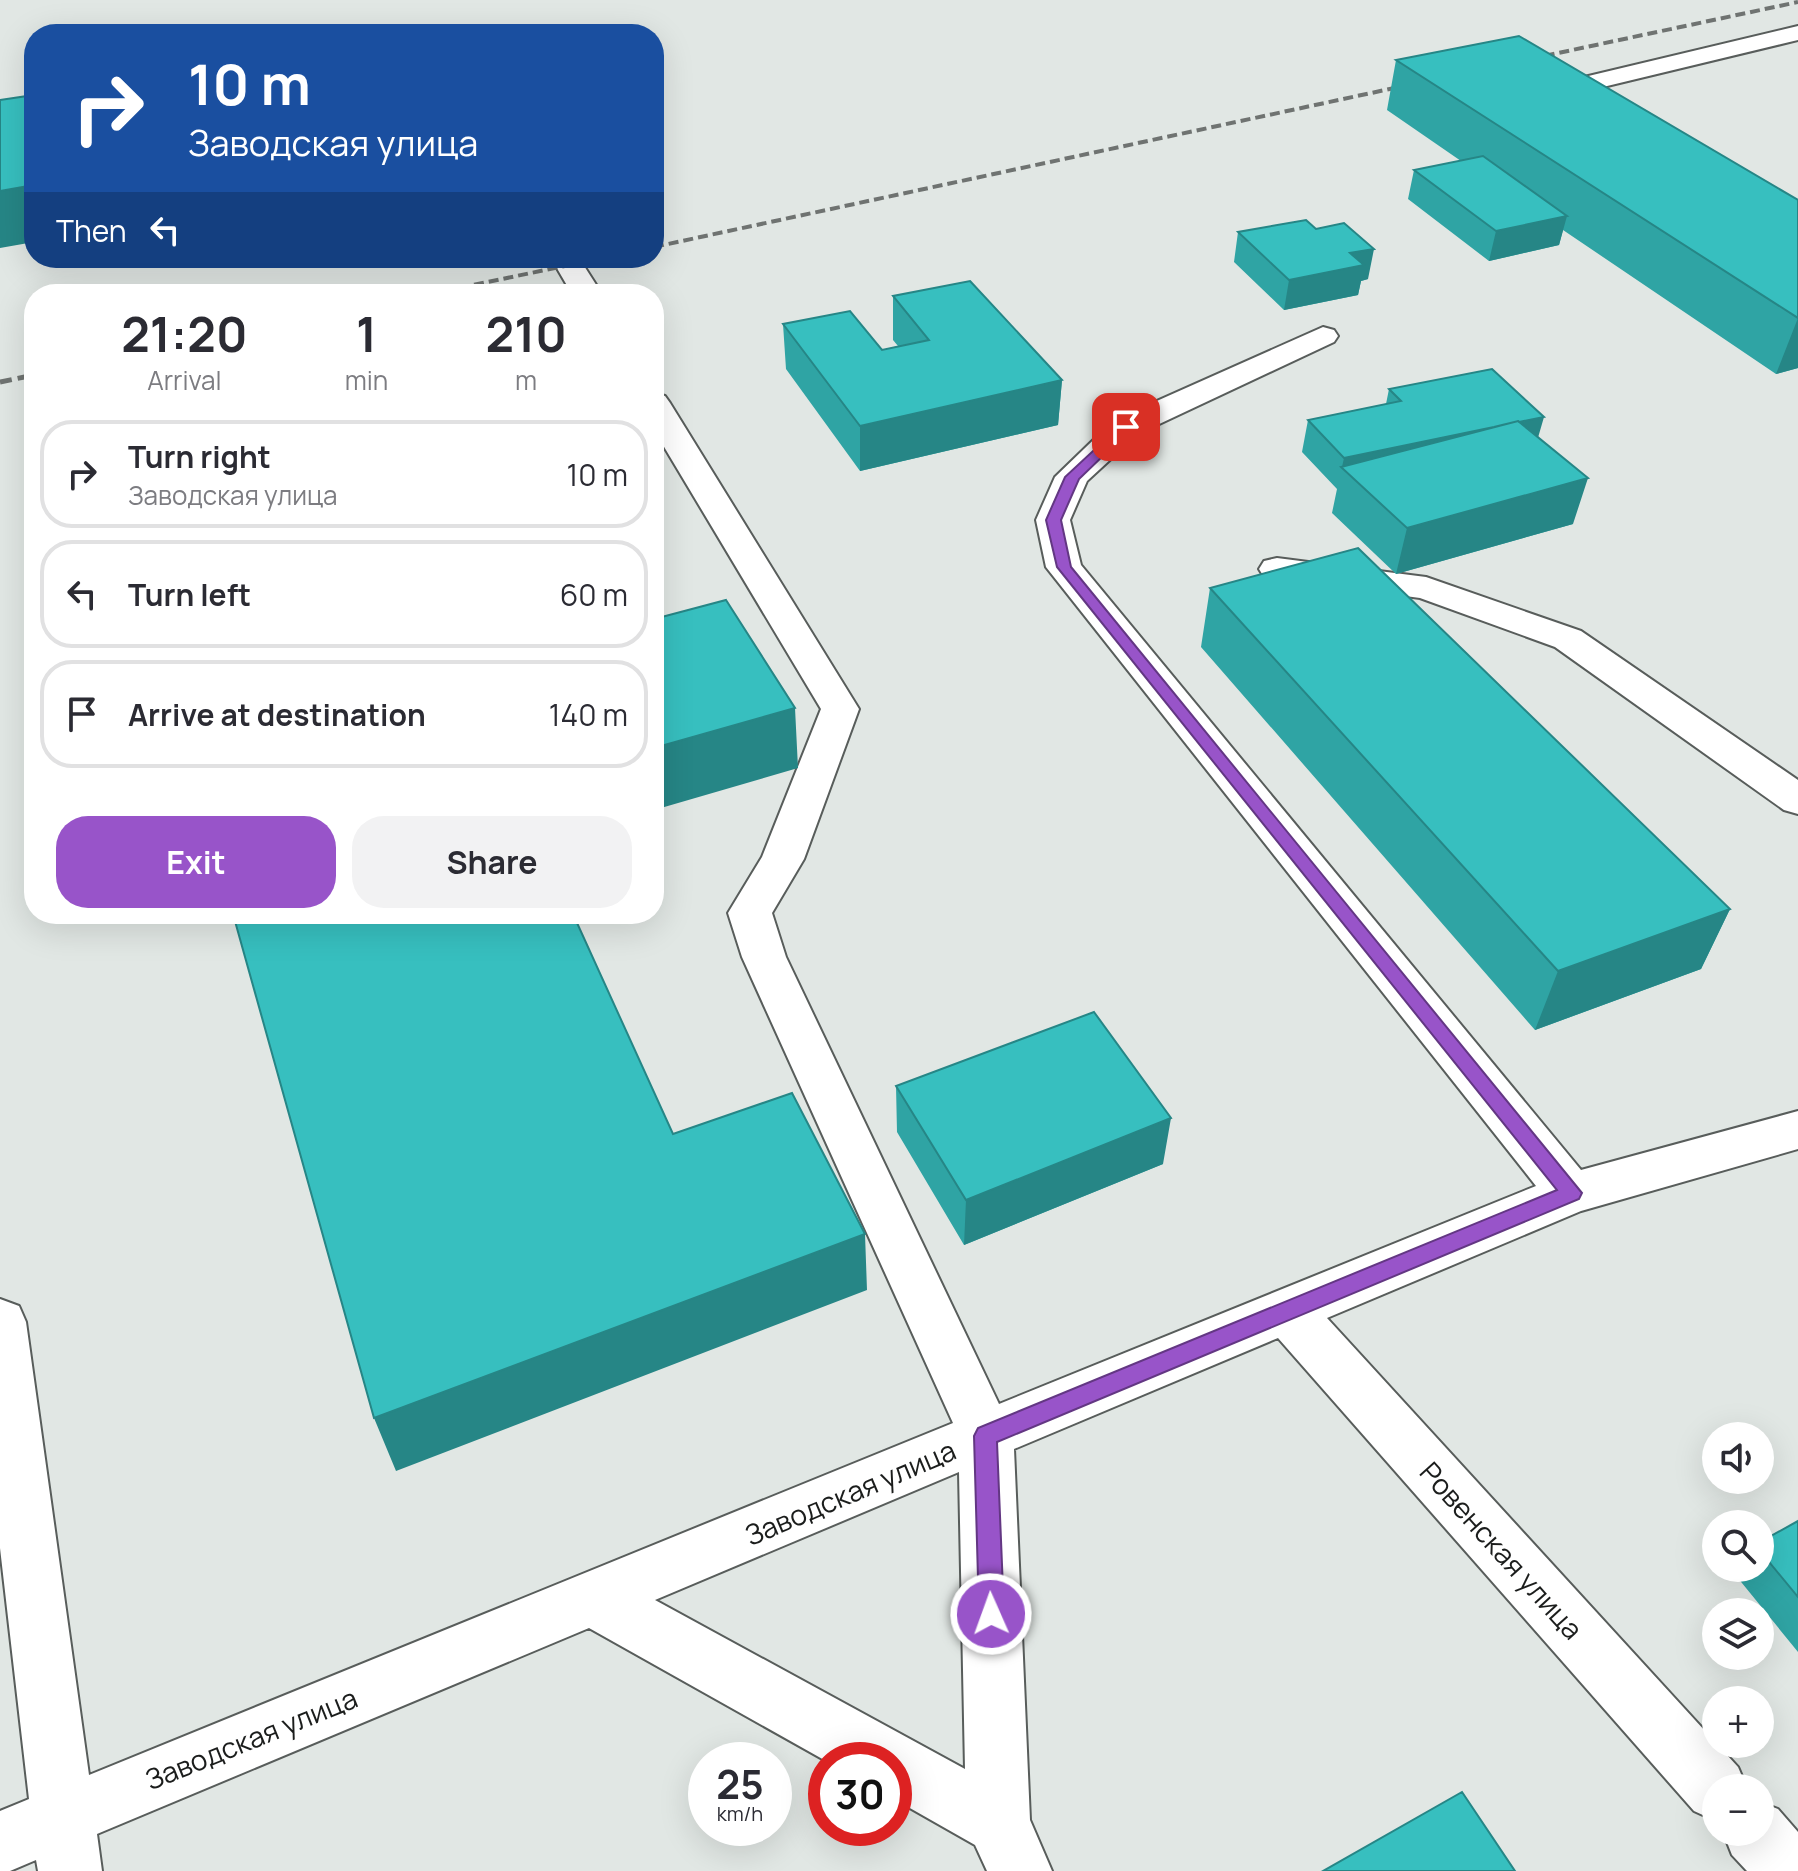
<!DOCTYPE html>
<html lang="en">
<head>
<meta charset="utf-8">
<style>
	:root { --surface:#fff; --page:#f2f2f3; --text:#2b2b33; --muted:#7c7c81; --line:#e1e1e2; --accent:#9854c9 }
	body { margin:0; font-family:Manrope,sans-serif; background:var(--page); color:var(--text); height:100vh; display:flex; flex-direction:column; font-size:30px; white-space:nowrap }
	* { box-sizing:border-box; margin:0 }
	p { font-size:26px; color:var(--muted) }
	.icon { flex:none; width:44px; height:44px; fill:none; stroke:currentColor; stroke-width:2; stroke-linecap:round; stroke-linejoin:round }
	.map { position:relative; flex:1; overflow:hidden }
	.drawer { position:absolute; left:24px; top:284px; width:640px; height:640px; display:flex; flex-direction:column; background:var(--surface); border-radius:32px; box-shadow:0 8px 32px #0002 }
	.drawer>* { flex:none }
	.hud { position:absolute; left:24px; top:24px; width:640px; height:244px; border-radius:32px; box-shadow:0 8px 32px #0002; background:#1a4fa0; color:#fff; overflow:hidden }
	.tools { position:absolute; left:1702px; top:1422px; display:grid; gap:16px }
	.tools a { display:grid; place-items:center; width:72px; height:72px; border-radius:50%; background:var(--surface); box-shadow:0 8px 32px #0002; font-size:40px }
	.speed { position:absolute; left:688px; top:1742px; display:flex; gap:16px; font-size:40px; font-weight:700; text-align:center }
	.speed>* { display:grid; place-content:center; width:104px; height:104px; border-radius:50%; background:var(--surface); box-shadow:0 8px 32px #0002; line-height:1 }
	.speed small { font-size:20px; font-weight:400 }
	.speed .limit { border:12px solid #d22; background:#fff; color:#111 }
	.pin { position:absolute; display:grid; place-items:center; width:68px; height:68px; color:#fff; margin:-34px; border-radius:16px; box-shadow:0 4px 12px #0006 }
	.me { position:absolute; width:88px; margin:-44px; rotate:358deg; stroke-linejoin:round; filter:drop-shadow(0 0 6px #0008) }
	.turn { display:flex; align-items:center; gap:28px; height:168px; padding:0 32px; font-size:36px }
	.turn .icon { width:104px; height:104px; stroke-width:2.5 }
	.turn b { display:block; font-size:56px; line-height:68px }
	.then { display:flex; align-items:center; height:76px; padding:0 32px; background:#0003; gap:16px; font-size:30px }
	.eta { display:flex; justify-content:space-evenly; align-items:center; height:136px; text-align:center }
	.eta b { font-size:48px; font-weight:700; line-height:56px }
	.primary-button { display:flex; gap:16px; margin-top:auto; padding:16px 32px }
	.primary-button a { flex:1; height:92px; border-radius:32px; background:var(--accent); color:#fff; font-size:32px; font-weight:700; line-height:92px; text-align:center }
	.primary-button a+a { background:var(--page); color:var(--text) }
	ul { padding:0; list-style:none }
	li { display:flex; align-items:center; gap:24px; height:108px; margin:0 16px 12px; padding:0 16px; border:4px solid var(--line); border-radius:32px }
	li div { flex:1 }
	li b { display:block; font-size:30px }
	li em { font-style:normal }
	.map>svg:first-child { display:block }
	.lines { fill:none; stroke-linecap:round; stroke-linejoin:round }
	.minor-casing { stroke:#585d5b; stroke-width:4 }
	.minor { fill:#fff; fill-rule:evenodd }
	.rail-far1 { stroke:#6f7371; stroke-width:4; stroke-dasharray:10 5; stroke-linecap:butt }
	.rail { stroke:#6f7371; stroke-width:5; stroke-dasharray:12 6; stroke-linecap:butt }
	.wall { fill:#2fa4a4 }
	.shaded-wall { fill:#268686 }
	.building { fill:#37bfbf; stroke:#268686; stroke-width:2 }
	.route { fill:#9854c9; stroke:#633783; stroke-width:2 }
	.labels { text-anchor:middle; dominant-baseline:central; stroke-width:8; stroke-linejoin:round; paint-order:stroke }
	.near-street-label { font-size:28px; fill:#1b1d1c; stroke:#fff }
</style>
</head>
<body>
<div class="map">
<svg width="1798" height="1871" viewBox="0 0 1798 1871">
	<rect width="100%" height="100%" fill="#e1e7e4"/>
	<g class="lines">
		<g class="minor-casing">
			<path id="minor" d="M1798,26V40L1603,87L1604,92L1639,115L1635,120H1617L1579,96L1577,83L1580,78Z
				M551,258H579L602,294H572Z
				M1323,327L1334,330L1338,336L1334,342L1138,434L1087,481L1070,520L1081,565L1581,1170L1798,1111V1149L1581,1211L1327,1318L1738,1767L1747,1788H1716V1821L1694,1811L1278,1338L1014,1449L1030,1820L1052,1871H987L975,1845L894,1799V1760L826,1761L589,1628L97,1834L102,1871H38L36,1860L10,1871H0V1811L29,1799L0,1548V1299L19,1306L26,1322L89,1775L953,1423L742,957L728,913L762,857L821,709L654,430V393L665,396L670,403L859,709L804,859L772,913L786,957L999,1404L1536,1186L1046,567L1036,520L1055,477L1114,420ZM959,1472L965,1769L655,1600Z
				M1277,558L1426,577L1581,631L1798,780V814L1784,810L1555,647L1420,598L1264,577L1259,569L1264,561Z
				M1760,1802L1778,1809L1798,1832V1871H1747L1732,1855L1723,1832H1760Z"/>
		</g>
		<use href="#minor" class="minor"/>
		<path class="rail-far1" d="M1530,59L1798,2
			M654,247L1413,84
			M430,294L603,258"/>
		<path class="rail" d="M0,382L34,375"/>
	</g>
	<path class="wall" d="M1396,60L1798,200V368L1776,374L1563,230L1559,245L1489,261L1408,199L1414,170L1461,161L1387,110Z
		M1238,232L1368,279L1361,281L1358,295L1284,310L1234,262Z
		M893,296L1062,380L1058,425L860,471L786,369L783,324L882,350L898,346L893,340Z
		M1389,389L1538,438L1573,524L1396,574L1332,513L1337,489L1302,452L1308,420L1386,404Z
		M1210,588L1730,909L1701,969L1535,1030L1201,647Z
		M896,1086L1163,1164L964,1245L897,1132Z
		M1798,1521V1652L1733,1572L1736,1568H1760V1542Z"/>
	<path class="shaded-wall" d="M34,185V242L0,248V191Z
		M1567,216L1559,245L1489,261L1496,231Z
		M1374,249L1368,279L1361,281L1358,295L1284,310L1289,280L1350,253Z
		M1798,318V368L1776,374Z
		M1062,380L1058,425L860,471V426Z
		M1544,417L1535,448L1342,467L1344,458Z
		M1588,478L1573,524L1396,574L1407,528Z
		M795,708L798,768L654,810V748Z
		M1730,909L1701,969L1535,1030L1558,971Z
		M1171,1118L1163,1164L964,1245L966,1200Z
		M865,1234L867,1290L396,1471L374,1418Z"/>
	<path class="building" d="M1519,36L1798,200V318L1396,60Z
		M34,95V185L0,191V100Z
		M1483,156L1567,216L1496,231L1414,170Z
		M1306,220L1316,229L1344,223L1374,249L1350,253L1364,265L1289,280L1238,232Z
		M970,281L1062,380L860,426L783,324L850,311L882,350L929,340L893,296Z
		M1492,369L1544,417L1519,422L1518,421L1494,427L1344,458L1308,420L1401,401L1389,389Z
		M1518,421L1588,478L1407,528L1341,467Z
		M1358,548L1730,909L1558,971L1210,588Z
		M726,600L795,708L654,748V619Z
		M233,914H573L673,1134L792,1093L865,1234L374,1418Z
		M1094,1012L1171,1118L966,1200L896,1086Z
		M1798,1521V1597L1760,1551V1542Z
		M1462,1792L1515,1871H1323Z"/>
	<path class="route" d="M1122,424L1133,427L1079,479L1061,520L1071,567L1582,1193L1579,1199L997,1442L1004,1614L1000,1623L991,1626L983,1623L979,1614L974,1436L978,1428L1557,1190L1057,567L1046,520L1065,477Z"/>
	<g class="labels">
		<g class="near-street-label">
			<text transform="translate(850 1492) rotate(-23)">Заводская улица</text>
			<text transform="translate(1502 1550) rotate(48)">Ровенская улица</text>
			<text transform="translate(251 1738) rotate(-22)">Заводская улица</text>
		</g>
	</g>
</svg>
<div class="tools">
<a><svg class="icon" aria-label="sound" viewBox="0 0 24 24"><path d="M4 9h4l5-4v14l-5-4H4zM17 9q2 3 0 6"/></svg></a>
<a><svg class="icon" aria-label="search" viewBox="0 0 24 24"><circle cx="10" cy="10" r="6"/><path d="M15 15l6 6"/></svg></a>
<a><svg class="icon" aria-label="layers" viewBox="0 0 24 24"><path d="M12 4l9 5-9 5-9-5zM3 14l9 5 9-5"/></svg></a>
<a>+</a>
<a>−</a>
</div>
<div class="speed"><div>25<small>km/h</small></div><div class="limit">30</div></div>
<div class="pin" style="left:1126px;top:427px;background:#d93025"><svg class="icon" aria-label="arrive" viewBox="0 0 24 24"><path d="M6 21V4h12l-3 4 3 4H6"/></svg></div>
<svg class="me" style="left:991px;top:1614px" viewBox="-20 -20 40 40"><circle r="17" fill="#9854c9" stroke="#fff" stroke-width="3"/><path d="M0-11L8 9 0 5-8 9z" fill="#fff"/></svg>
<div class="hud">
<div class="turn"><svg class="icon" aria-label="right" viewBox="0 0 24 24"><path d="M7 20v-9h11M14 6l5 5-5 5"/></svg><div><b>10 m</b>Заводская улица</div></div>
<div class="then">Then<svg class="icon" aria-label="left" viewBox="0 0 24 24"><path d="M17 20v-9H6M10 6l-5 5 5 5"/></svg></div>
</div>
<section class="drawer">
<div class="eta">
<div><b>21:20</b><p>Arrival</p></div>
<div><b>1</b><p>min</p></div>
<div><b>210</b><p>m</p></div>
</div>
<ul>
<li><svg class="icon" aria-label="right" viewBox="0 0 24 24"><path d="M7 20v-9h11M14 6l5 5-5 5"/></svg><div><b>Turn right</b><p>Заводская улица</p></div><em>10 m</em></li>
<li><svg class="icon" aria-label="left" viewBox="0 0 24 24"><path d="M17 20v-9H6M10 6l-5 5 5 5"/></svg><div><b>Turn left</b></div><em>60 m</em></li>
<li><svg class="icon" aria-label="arrive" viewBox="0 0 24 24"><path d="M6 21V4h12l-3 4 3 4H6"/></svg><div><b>Arrive at destination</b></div><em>140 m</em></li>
</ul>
<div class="primary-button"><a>Exit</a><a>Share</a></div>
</section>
</div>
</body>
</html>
